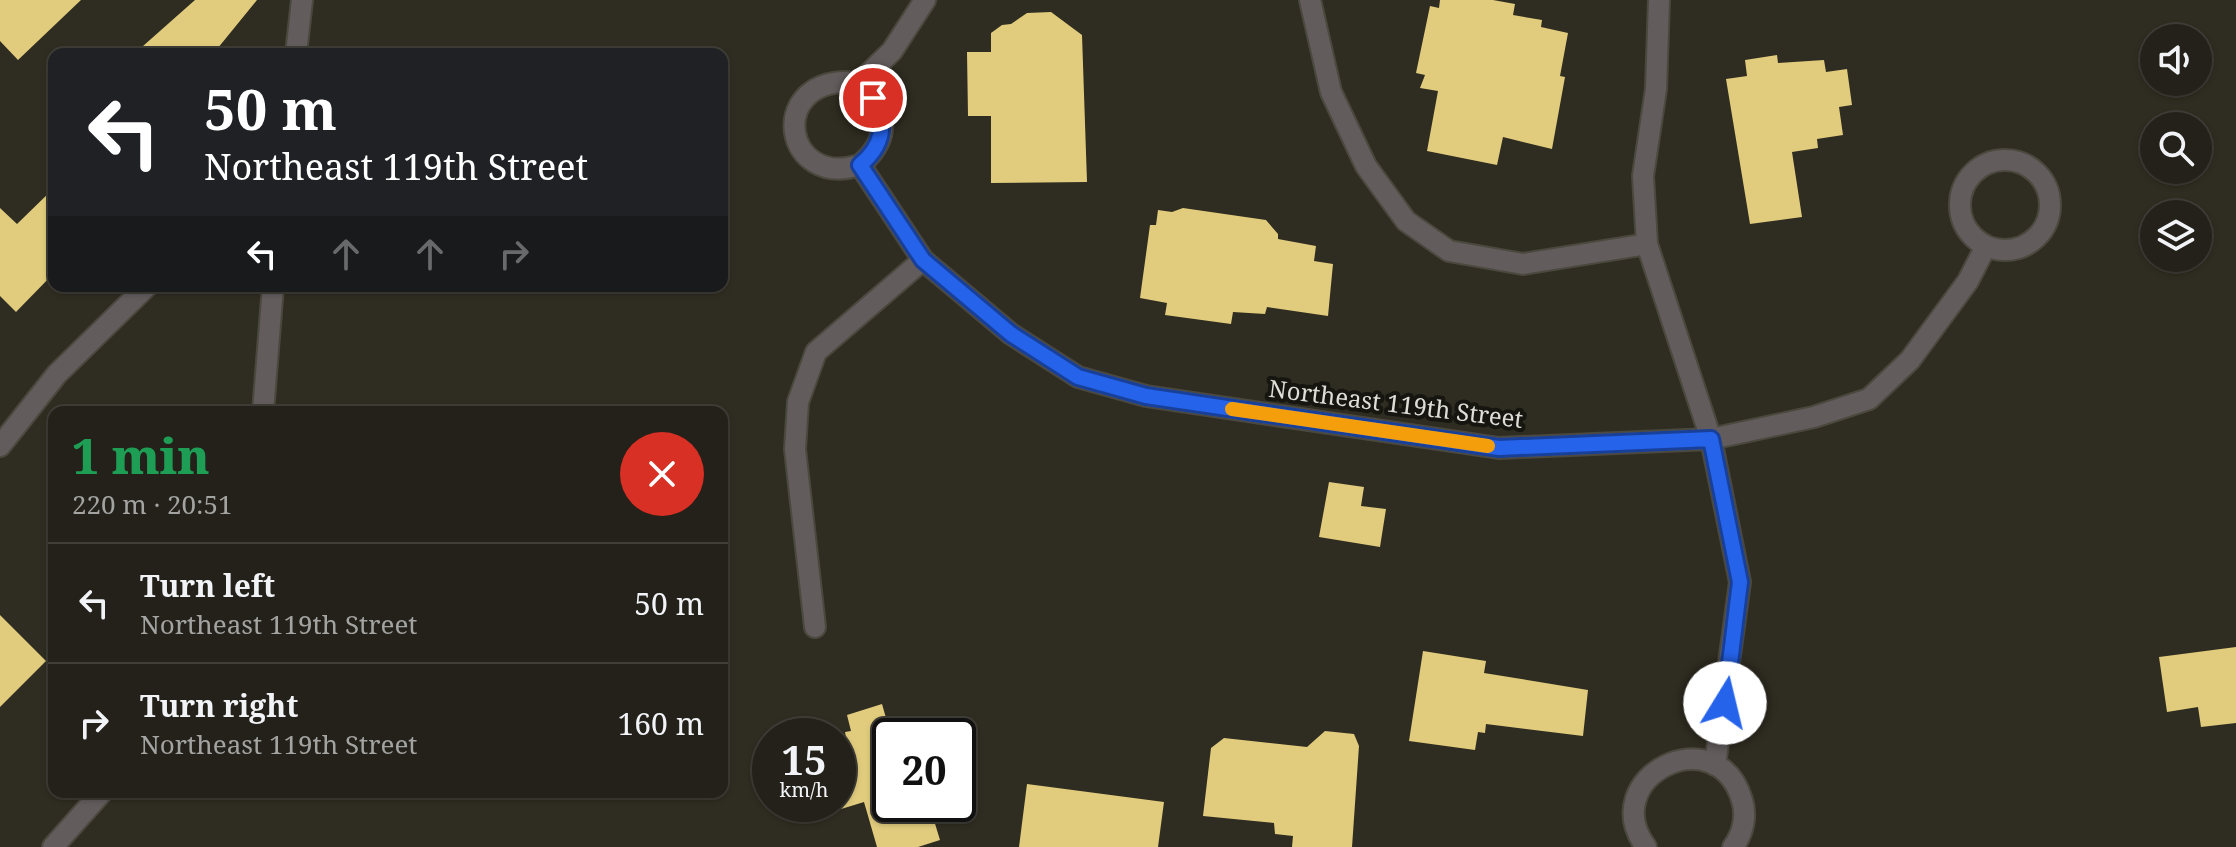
<!DOCTYPE html>
<html lang="en">
<head>
<meta charset="utf-8">
<style>
	:root { --surface:#232119; --page:#2f2e26; --text:#f1f3f6; --muted:#a3a3a2; --line:#403e38 }
	body { margin:0; font-family:"Noto Serif",serif; background:var(--page); color:var(--text); height:100vh; display:flex; flex-direction:column; font-size:30px; white-space:nowrap }
	* { box-sizing:border-box; margin:0 }
	p { font-size:26px; color:var(--muted) }
	.icon { flex:none; width:44px; height:44px; fill:none; stroke:currentColor; stroke-width:2; stroke-linecap:round; stroke-linejoin:round }
	.map { position:relative; flex:1; overflow:hidden }
	.details { position:absolute; left:48px; top:406px; width:680px; height:392px; display:flex; flex-direction:column; background:var(--surface); border-radius:16px; box-shadow:0 2px 6px #0004,0 0 0 2px var(--line) }
	.details>* { flex:none }
	.top-card { position:absolute; left:48px; top:48px; width:680px; height:244px; border-radius:16px; box-shadow:0 2px 6px #0004,0 0 0 2px var(--line); background:#202124; color:#fff; overflow:hidden }
	.buttons { position:absolute; left:2140px; top:24px; display:grid; gap:16px }
	.buttons a { display:grid; place-items:center; width:72px; height:72px; border-radius:50%; background:var(--surface); box-shadow:0 2px 6px #0004,0 0 0 2px var(--line); font-size:40px }
	.speed { position:absolute; left:752px; top:718px; display:flex; gap:16px; font-size:40px; font-weight:700; text-align:center }
	.speed>* { display:grid; place-content:center; width:104px; height:104px; border-radius:50%; background:var(--surface); box-shadow:0 2px 6px #0004,0 0 0 2px var(--line); line-height:1 }
	.speed small { font-size:20px; font-weight:400 }
	.speed .limit { border:4px solid #111; border-radius:12px; background:#fff; color:#111 }
	.pin { position:absolute; display:grid; place-items:center; width:68px; height:68px; color:#fff; margin:-34px; border:4px solid #fff; border-radius:50%; box-shadow:0 2px 8px #0007 }
	.me { position:absolute; width:88px; margin:-44px; rotate:9deg; stroke-linejoin:round; filter:drop-shadow(0 0 6px #0008) }
	.turn { display:flex; align-items:center; gap:28px; height:168px; padding:0 24px; font-size:36px }
	.turn .icon { width:104px; height:104px; stroke-width:2.5 }
	.turn b { display:block; font-size:56px; line-height:68px }
	.lanes { display:flex; align-items:center; height:76px; padding:0 24px; background:#0003; justify-content:center; gap:40px; direction:ltr }
	.lanes .off { opacity:.35 }
	.round { display:grid; place-items:center; flex:none; width:84px; height:84px; border-radius:42px; background:var(--page) }
	.head { display:flex; align-items:center; justify-content:space-between; height:136px; padding:0 24px }
	h1 { font-size:48px; font-weight:800; line-height:60px; color:#1e9e55 }
	ul { padding:0; list-style:none }
	li { display:flex; align-items:center; gap:24px; height:120px; padding:0 24px; border-top:2px solid var(--line) }
	li div { flex:1 }
	li b { display:block; font-size:30px }
	li em { font-style:normal }
	.map>svg:first-child { display:block }
	.building { fill:#e1cc7d }
	.lines { fill:none; stroke-linecap:round; stroke-linejoin:round }
	.minor-casing { stroke:#4b483e; stroke-width:24 }
	.minor { stroke:#625c5d; stroke-width:20 }
	.route-casing { stroke:#184099; stroke-width:20 }
	.route { stroke:#2563eb; stroke-width:14 }
	.slow { stroke:#f59e0b; stroke-width:14 }
	.labels { text-anchor:middle; dominant-baseline:central; stroke-width:8; stroke-linejoin:round; paint-order:stroke }
	.street-label { font-size:24px; fill:#dfddd6; stroke:#161510 }
</style>
</head>
<body>
<div class="map">
<svg width="2236" height="847" viewBox="0 0 2236 847">
	<rect width="100%" height="100%" fill="#2f2c21"/>
	<path class="building" d="M0,0H81L18,60L0,41Z
		M195,0H257L213,54H134Z
		M1440,0H1493L1515,4L1513,15L1542,20L1541,27L1568,33L1560,76L1565,77L1552,149L1503,137L1497,165L1427,151L1438,91L1420,88L1425,75L1416,73L1430,6L1439,8Z
		M1051,12L1082,35L1087,182L991,183V116H968L967,52H991V33L1002,25L1011,24L1027,13Z
		M1777,55L1778,63L1824,60L1826,72L1847,69L1852,105L1839,107L1843,135L1817,139L1818,148L1792,152L1802,217L1750,224L1726,79L1747,76L1745,60Z
		M54,188V273L16,312L0,296V208L17,224Z
		M1183,208L1266,220L1278,234V239L1316,246L1314,261L1333,264L1328,316L1267,307L1265,314L1233,312L1231,324L1165,315L1167,303L1140,298L1150,225H1156L1158,210L1172,212Z
		M1329,482L1364,487L1361,506L1386,509L1380,547L1319,537Z
		M0,615L46,661L0,707Z
		M2236,647V723L2201,727L2198,707L2167,712L2159,657Z
		M1423,651L1486,661L1484,673L1588,690L1583,736L1486,724L1485,733L1478,732L1475,750L1409,741Z
		M882,704L890,732V804H929L940,840L918,847H877L864,802L838,810V741L846,738L845,732L851,731L847,715Z
		M1325,731L1354,734L1359,746L1352,847H1292L1293,836L1275,834L1274,823L1203,816L1211,748L1224,738L1307,747Z
		M1027,784L1164,802L1158,847H1019Z"/>
	<g class="lines">
		<g class="minor-casing">
			<path id="minor" d="M1310,0L1331,92L1366,166L1406,221L1449,251L1523,264L1647,244
				M1659,0L1656,89L1643,176L1647,244L1711,439L1740,582L1715,765
				M296,54L302,0
				M856,86L892,51L925,0
				M1960 205a45 45 0 1 1 90 0a45 45 0 1 1-90 0Z
				M860,165C895,136 887,100 847,82C767,82 784,189 860,165L923,260L1011,334L1078,377L1146,396L1499,448L1711,439L1814,417L1869,399L1910,360L1968,281L1986,246
				M263,412L273,286
				M0,446L57,374L147,286
				M815,627L795,449L798,402L816,352L923,260
				M53,847L102,792
				M1646,847C1595,777 1717,716 1742,800C1747,816 1743,834 1733,847"/>
		</g>
		<use href="#minor" class="minor"/>
	</g>
	<g class="lines">
		<g class="route-casing">
			<path id="route" d="M873,98C887,124 883,146 860,165L923,260L1011,334L1078,377L1146,396L1499,448L1711,439L1740,582L1725,703"/>
		</g>
		<use href="#route" class="route"/>
		<path class="slow" d="M1232,409L1488,446"/>
	</g>
	<g class="labels">
		<g class="street-label">
			<text transform="translate(1396 403) rotate(7)">Northeast 119th Street</text>
		</g>
	</g>
</svg>
<div class="buttons">
<a><svg class="icon" aria-label="sound" viewBox="0 0 24 24"><path d="M4 9h4l5-4v14l-5-4H4zM17 9q2 3 0 6"/></svg></a>
<a><svg class="icon" aria-label="search" viewBox="0 0 24 24"><circle cx="10" cy="10" r="6"/><path d="M15 15l6 6"/></svg></a>
<a><svg class="icon" aria-label="layers" viewBox="0 0 24 24"><path d="M12 4l9 5-9 5-9-5zM3 14l9 5 9-5"/></svg></a>
</div>
<div class="speed"><div>15<small>km/h</small></div><div class="limit">20</div></div>
<div class="pin" style="left:873px;top:98px;background:#d93025"><svg class="icon" aria-label="arrive" viewBox="0 0 24 24"><path d="M6 21V4h12l-3 4 3 4H6"/></svg></div>
<svg class="me" style="left:1725px;top:703px" viewBox="-20 -20 40 40"><circle r="19" fill="#fff"/><path d="M0-13L10 11 0 6-10 11z" fill="#2563eb"/></svg>
<div class="top-card">
<div class="turn"><svg class="icon" aria-label="left" viewBox="0 0 24 24"><path d="M17 20v-9H6M10 6l-5 5 5 5"/></svg><div><b>50 m</b>Northeast 119th Street</div></div>
<div class="lanes"><svg class="icon" aria-label="left" viewBox="0 0 24 24"><path d="M17 20v-9H6M10 6l-5 5 5 5"/></svg><svg class="icon off" aria-label="ahead" viewBox="0 0 24 24"><path d="M12 20V5M6 11l6-6 6 6"/></svg><svg class="icon off" aria-label="ahead" viewBox="0 0 24 24"><path d="M12 20V5M6 11l6-6 6 6"/></svg><svg class="icon off" aria-label="right" viewBox="0 0 24 24"><path d="M7 20v-9h11M14 6l5 5-5 5"/></svg></div>
</div>
<section class="details">
<div class="head"><div><h1>1 min</h1><p>220 m · 20:51</p></div><a class="round" style="background:#d93025;color:#fff"><svg class="icon" aria-label="close" viewBox="0 0 24 24"><path d="M6 6l12 12M18 6L6 18"/></svg></a></div>
<ul>
<li><svg class="icon" aria-label="left" viewBox="0 0 24 24"><path d="M17 20v-9H6M10 6l-5 5 5 5"/></svg><div><b>Turn left</b><p>Northeast 119th Street</p></div><em>50 m</em></li>
<li><svg class="icon" aria-label="right" viewBox="0 0 24 24"><path d="M7 20v-9h11M14 6l5 5-5 5"/></svg><div><b>Turn right</b><p>Northeast 119th Street</p></div><em>160 m</em></li>
</ul>
</section>
</div>
</body>
</html>
